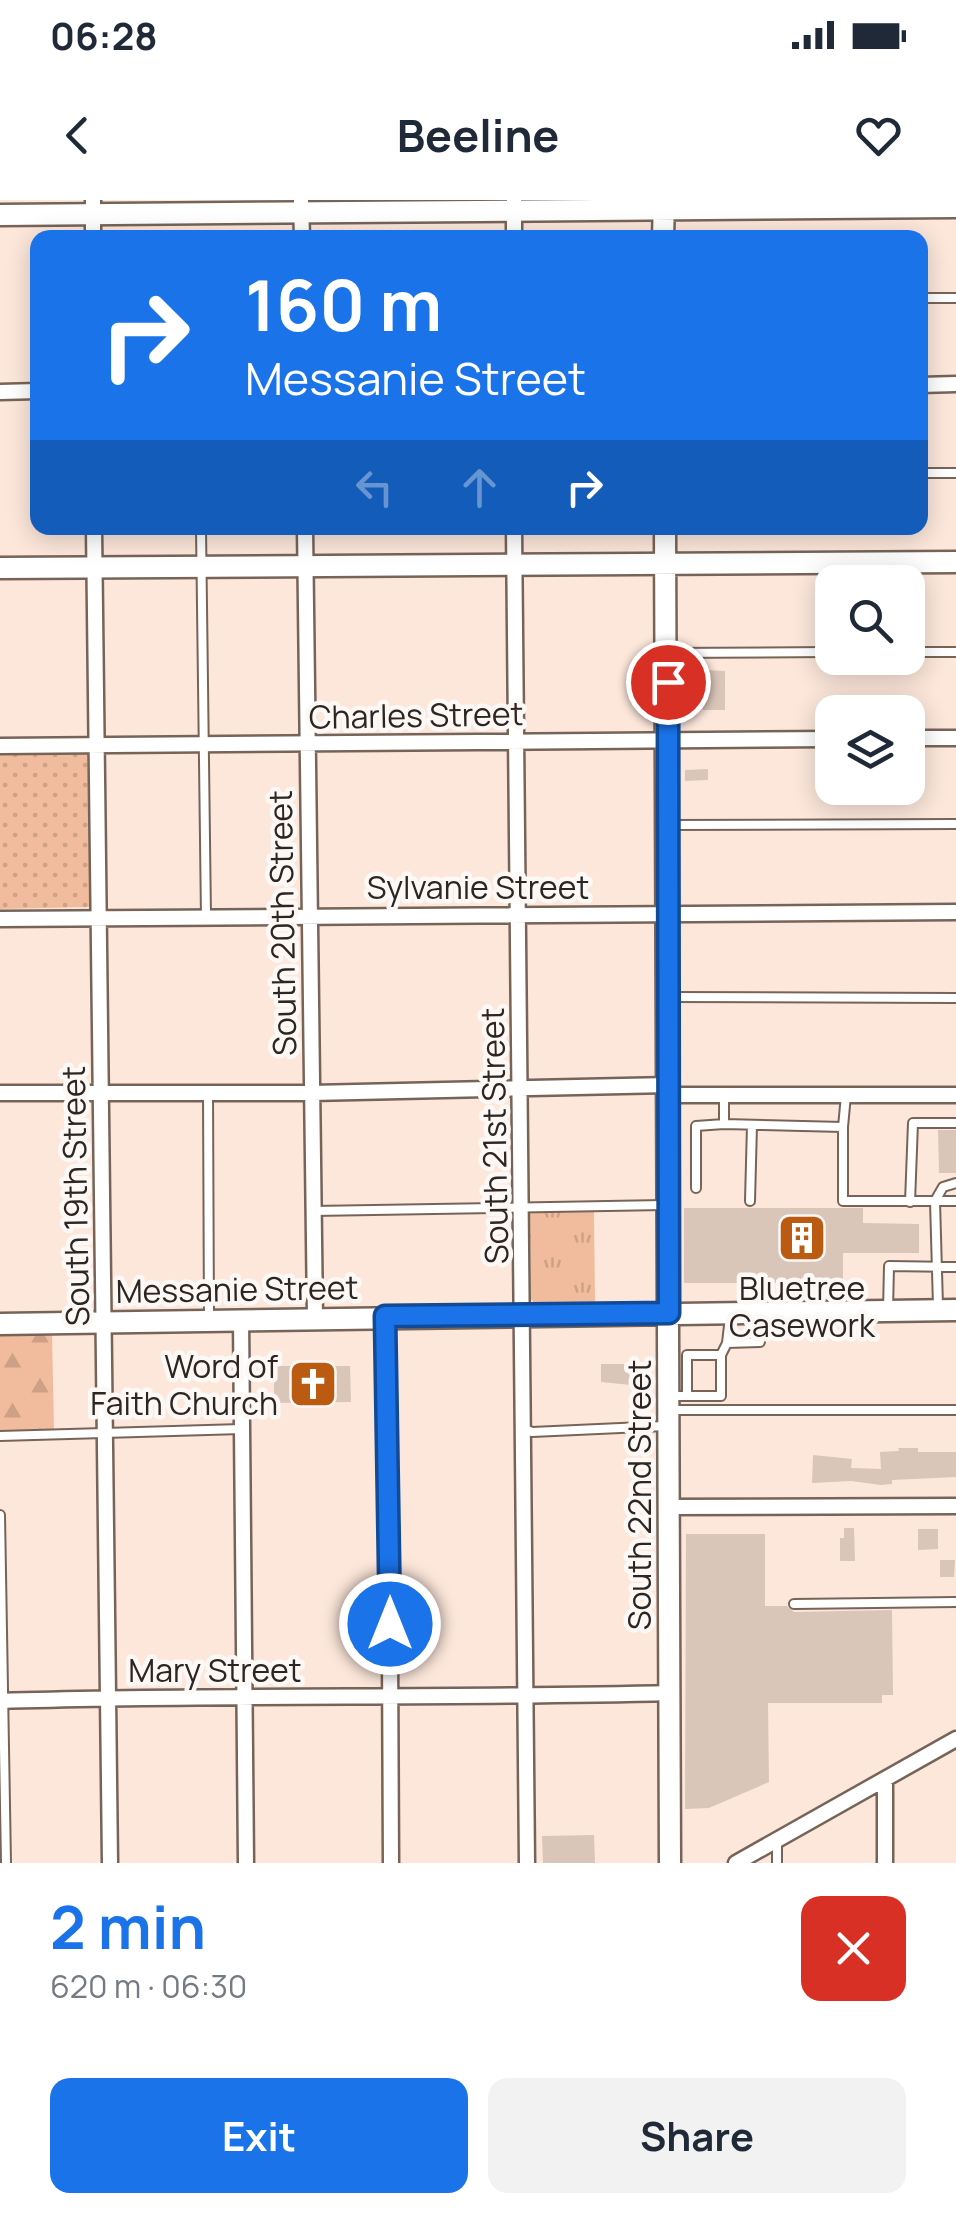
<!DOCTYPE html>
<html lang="en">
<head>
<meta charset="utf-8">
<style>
	:root { --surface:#fff; --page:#f2f2f3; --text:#1f2937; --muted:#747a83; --accent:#1a73e8 }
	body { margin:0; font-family:Manrope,sans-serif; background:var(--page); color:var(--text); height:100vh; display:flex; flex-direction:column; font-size:38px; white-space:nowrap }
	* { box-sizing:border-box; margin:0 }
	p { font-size:32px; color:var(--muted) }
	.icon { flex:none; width:55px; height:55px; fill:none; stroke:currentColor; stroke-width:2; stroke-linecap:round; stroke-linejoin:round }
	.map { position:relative; height:1663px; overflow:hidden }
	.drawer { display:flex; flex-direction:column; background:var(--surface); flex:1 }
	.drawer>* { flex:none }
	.top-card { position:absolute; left:30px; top:30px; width:898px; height:305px; border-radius:20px; box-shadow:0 5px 25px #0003; background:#1a73e8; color:#fff; overflow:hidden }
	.tools { position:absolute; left:815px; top:365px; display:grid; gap:20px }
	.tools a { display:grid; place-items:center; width:110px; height:110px; border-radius:20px; background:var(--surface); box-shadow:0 5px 25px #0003; font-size:50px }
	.pin { position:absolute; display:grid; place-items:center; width:85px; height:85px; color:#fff; margin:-42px; border:5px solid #fff; border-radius:50%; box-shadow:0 2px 10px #0007 }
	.me { position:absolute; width:110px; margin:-55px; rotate:0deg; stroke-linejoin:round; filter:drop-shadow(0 0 8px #0008) }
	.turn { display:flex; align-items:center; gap:35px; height:210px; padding:0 50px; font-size:45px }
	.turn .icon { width:130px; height:130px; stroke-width:2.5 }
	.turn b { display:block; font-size:70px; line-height:85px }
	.lanes { display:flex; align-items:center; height:95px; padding:0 50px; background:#0003; justify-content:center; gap:50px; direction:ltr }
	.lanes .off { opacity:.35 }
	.round { display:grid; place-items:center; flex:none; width:105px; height:105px; border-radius:20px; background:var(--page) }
	.summary { display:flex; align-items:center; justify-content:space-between; height:170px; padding:0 50px }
	h1 { font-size:60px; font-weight:700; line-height:75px; color:var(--accent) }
	.action { display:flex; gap:20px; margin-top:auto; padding:20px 50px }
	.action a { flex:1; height:115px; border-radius:20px; background:var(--accent); color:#fff; font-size:40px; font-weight:700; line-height:115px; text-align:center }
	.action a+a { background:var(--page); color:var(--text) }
	.status { display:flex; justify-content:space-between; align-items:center; height:70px; padding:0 50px; background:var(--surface); direction:ltr }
	.status svg { height:28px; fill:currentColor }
	header { display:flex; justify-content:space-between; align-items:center; height:130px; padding:0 50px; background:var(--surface); font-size:45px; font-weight:700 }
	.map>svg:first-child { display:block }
	.grass { fill:url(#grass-tufts) }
	.forest { fill:url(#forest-firs) }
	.park { fill:url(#park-dots) }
	.building { fill:#dac5b9 }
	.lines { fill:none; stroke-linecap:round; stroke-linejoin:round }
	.lane-casing { stroke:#766459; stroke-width:12 }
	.street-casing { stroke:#766459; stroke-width:19 }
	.secondary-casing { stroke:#766459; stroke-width:25 }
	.lane { stroke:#fff; stroke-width:8 }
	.street { stroke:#fff; stroke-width:14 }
	.secondary { stroke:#fff; stroke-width:20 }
	.route-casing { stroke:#114b97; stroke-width:25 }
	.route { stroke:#1a73e8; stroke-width:18 }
	.labels { text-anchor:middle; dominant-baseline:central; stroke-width:9; stroke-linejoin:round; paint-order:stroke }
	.street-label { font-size:32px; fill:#2d2521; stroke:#fcf8f6 }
	.poi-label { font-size:32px; fill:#2d2521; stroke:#fcf8f6 }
</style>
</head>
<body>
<div class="status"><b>06:28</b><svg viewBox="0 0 49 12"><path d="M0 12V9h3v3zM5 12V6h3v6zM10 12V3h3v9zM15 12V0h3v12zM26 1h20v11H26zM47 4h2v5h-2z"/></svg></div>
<header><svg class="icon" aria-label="back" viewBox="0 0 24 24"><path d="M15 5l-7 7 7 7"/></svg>Beeline<svg class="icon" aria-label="heart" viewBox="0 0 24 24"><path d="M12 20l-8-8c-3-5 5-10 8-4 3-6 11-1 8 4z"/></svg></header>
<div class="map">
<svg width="956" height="1663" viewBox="0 0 956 1663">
	<defs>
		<pattern id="grass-tufts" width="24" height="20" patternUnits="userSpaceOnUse" patternTransform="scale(2.5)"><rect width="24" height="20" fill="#f0bc9d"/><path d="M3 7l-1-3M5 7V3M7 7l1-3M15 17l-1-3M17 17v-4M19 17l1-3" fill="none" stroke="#cea187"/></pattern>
		<pattern id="forest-firs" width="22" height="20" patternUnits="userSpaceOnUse" patternTransform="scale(2.5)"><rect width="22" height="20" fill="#f0bc9d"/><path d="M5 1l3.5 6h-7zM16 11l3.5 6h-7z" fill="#cea187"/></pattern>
		<pattern id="park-dots" width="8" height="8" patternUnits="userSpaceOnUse" patternTransform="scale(2.5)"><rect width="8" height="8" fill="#f0bc9d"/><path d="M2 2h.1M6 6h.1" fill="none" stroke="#cea187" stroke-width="1.8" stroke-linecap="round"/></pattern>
	</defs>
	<rect width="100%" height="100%" fill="#fde7db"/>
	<path class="grass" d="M594,1011L595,1103H534L531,1099L530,1012Z"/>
	<path class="forest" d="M52,1134L54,1230L0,1231V1135Z"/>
	<path class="park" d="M0,550H85L89,553V707L0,709Z"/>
	<path class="building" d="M704,470L725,471V510H703Z
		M708,569V580L685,581V570Z
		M938,930H956V973H939Z
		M684,1008H863V1023L919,1024V1053H843V1083H684Z
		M601,1164H638V1182H631V1185L601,1182Z
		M274,1166H350L351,1202L274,1203Z
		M898,1248H918V1252H956V1277L892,1280V1284L881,1285L851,1281L812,1283L813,1255L852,1259L851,1268L881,1269L880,1252L899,1251Z
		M844,1328H854L855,1361H840V1338H844Z
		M918,1329H938V1349L918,1350Z
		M686,1334H765V1406H787L794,1412L892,1410L893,1495H882V1503H768L769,1582L709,1608L685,1609Z
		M940,1360H955L954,1377H940Z
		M594,1635L595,1663H543L542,1636Z"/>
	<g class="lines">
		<g class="lane-casing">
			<path id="lane" d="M920,98H956
				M920,273H956
				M201,328L206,717
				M908,452H956
				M667,453L832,452
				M669,625L956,624
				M668,797L956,798
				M208,893L209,1120
				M724,895V924L843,927V1001H956
				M843,927L846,895
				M696,988V926L724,924
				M750,1001L752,925
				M910,1002L913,923H956
				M313,1011L664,1005
				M938,1106L935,1001L943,987L956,983
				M888,1111L889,1066L956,1067
				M727,1143L760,1142
				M670,1196H721V1155L727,1143L730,1117
				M687,1196V1155H721
				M670,1210H956
				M525,1229L532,1232L665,1226
				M0,1236L242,1229
				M0,1315L6,1663
				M794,1404L956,1402
				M777,1663V1640"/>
		</g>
		<g class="street-casing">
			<path id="street" d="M93,0V38
				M301,0L302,38
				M514,38V0
				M920,185L956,184
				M0,192L38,191
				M94,328L110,1663
				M305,328L315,1118
				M514,328L527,1663
				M908,538H956
				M0,546L832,539
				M0,719L956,712
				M0,893H312L669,885
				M669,895H956
				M385,1117L389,1238L391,1663
				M241,1119L246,1663
				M669,1307L956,1306
				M0,1501C223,1494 446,1499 670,1493
				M885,1580V1663
				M736,1663L956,1539"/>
		</g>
		<g class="secondary-casing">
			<path id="secondary" d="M0,15L956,7
				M663,38L664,0
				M665,328L670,1663
				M0,368L956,362
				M0,1124L956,1110"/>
		</g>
		<use href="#lane" class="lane"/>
		<use href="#street" class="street"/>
		<use href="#secondary" class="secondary"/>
	</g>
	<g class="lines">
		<g class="route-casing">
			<path id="route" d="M390,1424L385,1116L669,1113L668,482"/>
		</g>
		<use href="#route" class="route"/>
	</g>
	<defs>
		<g id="building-square" transform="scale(2.5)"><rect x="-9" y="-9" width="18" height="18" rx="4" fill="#ba5b11" stroke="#fcf8f6"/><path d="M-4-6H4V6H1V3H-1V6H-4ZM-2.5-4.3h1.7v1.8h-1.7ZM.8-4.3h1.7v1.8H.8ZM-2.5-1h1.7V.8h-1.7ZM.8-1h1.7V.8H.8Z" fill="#fff"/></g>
		<g id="church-square" transform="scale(2.5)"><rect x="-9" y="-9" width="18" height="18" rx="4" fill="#ba5b11" stroke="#fcf8f6"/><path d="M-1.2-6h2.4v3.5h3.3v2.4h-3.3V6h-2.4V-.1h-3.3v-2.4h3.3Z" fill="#fff"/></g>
	</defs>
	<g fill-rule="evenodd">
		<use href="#building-square" x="802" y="1038"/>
		<use href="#church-square" x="313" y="1184"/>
	</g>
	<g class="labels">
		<g class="street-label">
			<text transform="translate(416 515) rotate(-1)">Charles Street</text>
			<text x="478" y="687">Sylvanie Street</text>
			<text transform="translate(282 723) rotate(-91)">South 20th Street</text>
			<text transform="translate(494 936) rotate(-91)">South 21st Street</text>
			<text transform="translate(75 996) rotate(-91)">South 19th Street</text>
			<text transform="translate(237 1089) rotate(-1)">Messanie Street</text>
			<text transform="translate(639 1295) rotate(-90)">South 22nd Street</text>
			<text x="215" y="1470">Mary Street</text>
		</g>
		<g class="poi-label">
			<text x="802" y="1088">Bluetree<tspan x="802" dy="37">Casework</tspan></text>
			<text x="278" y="1166" text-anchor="end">Word of<tspan x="278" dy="37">Faith Church</tspan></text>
		</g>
	</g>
</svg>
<div class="tools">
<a><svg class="icon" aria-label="search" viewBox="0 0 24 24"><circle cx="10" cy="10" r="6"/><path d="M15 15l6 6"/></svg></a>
<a><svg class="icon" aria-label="layers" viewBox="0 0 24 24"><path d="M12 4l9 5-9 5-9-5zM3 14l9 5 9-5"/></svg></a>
</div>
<div class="pin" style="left:668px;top:482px;background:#d93025"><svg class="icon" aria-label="arrive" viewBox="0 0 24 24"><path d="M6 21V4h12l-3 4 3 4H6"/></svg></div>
<svg class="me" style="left:390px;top:1424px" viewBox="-20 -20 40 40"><circle r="17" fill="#1a73e8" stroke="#fff" stroke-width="3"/><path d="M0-11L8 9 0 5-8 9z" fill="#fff"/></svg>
<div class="top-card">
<div class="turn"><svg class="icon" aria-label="right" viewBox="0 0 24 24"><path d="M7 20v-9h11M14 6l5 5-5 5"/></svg><div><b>160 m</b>Messanie Street</div></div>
<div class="lanes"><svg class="icon off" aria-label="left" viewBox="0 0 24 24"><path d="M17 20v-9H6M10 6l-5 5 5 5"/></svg><svg class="icon off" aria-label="ahead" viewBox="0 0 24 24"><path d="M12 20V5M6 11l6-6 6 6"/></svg><svg class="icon" aria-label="right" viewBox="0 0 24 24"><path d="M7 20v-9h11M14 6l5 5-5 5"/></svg></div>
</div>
</div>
<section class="drawer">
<div class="summary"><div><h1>2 min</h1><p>620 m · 06:30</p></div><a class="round" style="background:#d93025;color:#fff"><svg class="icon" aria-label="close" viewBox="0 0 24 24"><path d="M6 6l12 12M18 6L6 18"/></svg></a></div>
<div class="action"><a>Exit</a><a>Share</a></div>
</section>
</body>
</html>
